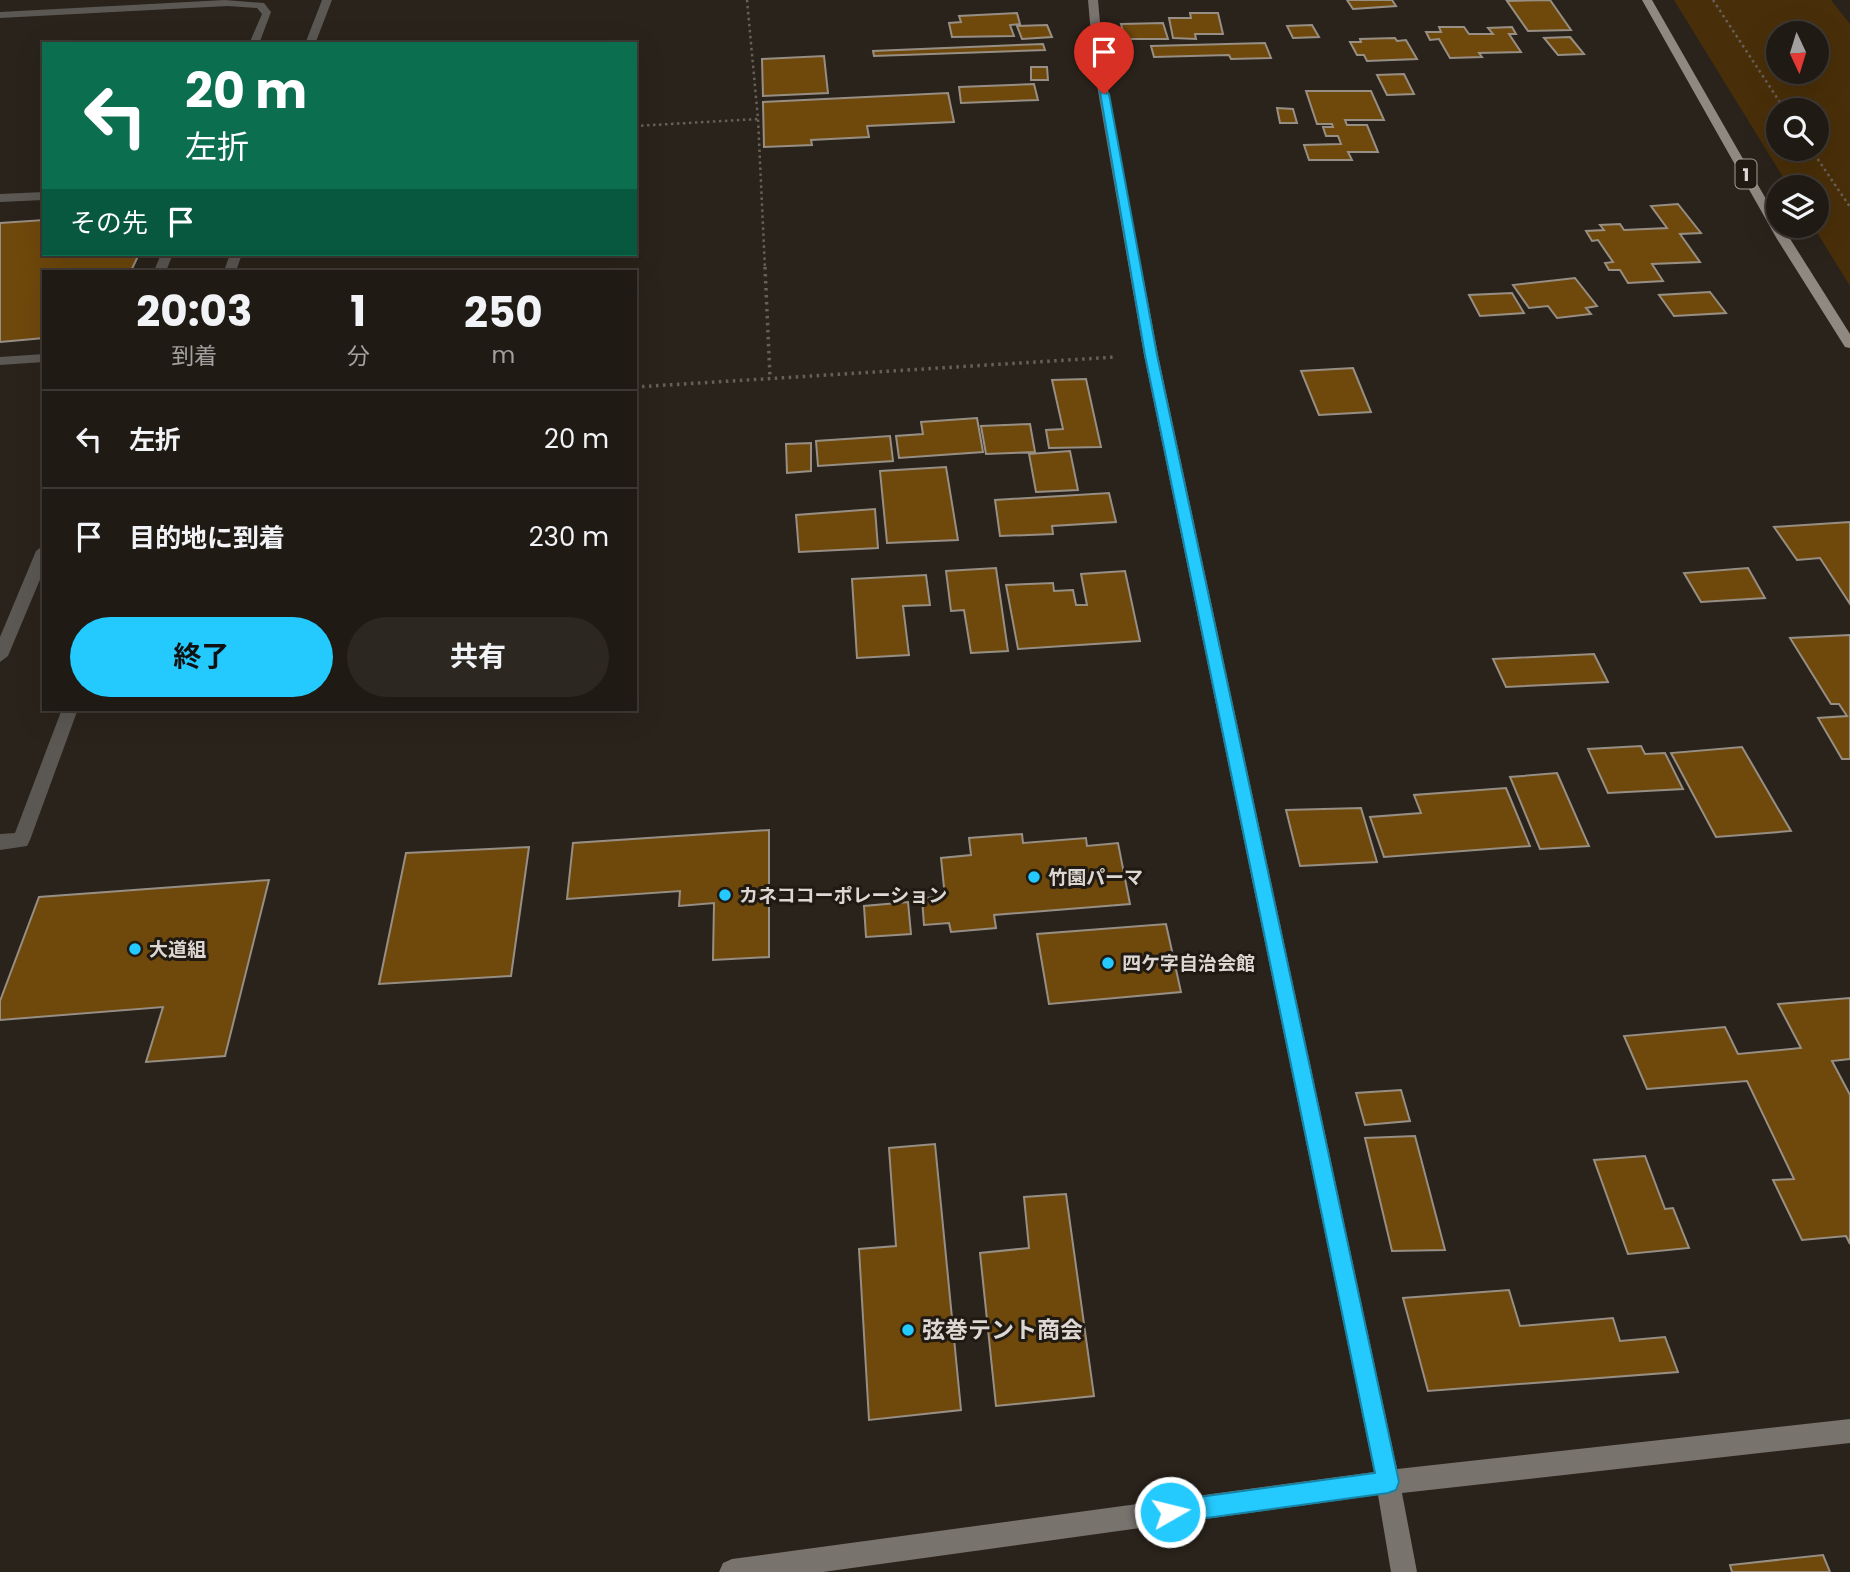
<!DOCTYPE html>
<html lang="ja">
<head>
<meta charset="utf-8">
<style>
	:root { --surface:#201a14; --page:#2d2722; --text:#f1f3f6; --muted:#a2a1a0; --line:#3d3834; --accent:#24c9fe }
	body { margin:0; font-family:Poppins,"Noto Sans JP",sans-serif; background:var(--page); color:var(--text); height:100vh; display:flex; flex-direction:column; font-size:26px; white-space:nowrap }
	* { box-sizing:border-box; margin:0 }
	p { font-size:23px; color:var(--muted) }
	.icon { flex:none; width:38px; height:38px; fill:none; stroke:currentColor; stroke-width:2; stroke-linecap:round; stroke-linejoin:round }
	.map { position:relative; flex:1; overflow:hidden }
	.details { position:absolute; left:42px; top:270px; width:595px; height:441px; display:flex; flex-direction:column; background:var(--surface); border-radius:0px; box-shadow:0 7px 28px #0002,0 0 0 2px var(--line) }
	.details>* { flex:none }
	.top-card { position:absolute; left:42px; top:42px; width:595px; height:214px; border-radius:0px; box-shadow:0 7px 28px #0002,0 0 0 2px var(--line); background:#0b6e4f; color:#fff; overflow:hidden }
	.needle { width:46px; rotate:176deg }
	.controls { position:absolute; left:1766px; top:21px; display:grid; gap:14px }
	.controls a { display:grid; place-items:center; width:63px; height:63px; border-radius:50%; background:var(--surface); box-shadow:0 7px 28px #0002,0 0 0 2px var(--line); font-size:35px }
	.pin { position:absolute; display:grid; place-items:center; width:60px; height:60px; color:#fff; margin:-72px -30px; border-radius:50% 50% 50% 0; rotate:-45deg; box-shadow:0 0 7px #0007 }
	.pin .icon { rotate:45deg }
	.me { position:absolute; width:77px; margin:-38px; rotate:82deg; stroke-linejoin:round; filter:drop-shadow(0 0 5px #0008) }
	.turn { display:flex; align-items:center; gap:24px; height:147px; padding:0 28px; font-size:32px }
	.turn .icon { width:91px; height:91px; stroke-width:2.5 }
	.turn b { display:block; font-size:49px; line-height:60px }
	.then { display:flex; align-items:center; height:66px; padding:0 28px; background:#0003; gap:14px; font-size:26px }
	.eta { display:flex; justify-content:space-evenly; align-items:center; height:119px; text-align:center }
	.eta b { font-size:42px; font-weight:700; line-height:49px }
	.action { display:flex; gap:14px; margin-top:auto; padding:14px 28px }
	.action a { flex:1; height:80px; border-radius:42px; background:var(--accent); color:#111; font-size:28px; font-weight:700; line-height:80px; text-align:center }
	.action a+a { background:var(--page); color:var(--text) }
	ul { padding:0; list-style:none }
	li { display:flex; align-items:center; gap:21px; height:98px; padding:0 28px; border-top:2px solid var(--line) }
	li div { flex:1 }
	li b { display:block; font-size:26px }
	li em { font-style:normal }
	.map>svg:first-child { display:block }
	.green { fill:#492f09; fill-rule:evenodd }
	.building { fill:#6f480c; stroke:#978e84; stroke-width:2 }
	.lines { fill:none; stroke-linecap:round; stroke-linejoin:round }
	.path-far1 { stroke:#666059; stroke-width:2.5; stroke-dasharray:2.5 3.5; stroke-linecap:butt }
	.path { stroke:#666059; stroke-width:3.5; stroke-dasharray:2.5 4.5; stroke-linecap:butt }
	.lane { fill:#5b5753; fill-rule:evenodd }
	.street { fill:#5b5753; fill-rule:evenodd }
	.secondary { fill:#79736d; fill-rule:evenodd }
	.primary { fill:#908981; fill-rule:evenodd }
	.route { fill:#24c9fe; stroke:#1783a5; stroke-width:2 }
	.poi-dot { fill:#24c9fe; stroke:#201a12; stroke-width:2.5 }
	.labels { text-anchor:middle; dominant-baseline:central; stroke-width:6; stroke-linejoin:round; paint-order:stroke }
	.shield { fill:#201a12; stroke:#a49e98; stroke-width:2 }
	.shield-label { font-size:18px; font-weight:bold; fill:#dcd7d2 }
	.poi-label { font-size:19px; font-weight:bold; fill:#dcd7d2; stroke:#201a12; text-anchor:start }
	.near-poi-label { font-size:23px; font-weight:bold; fill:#dcd7d2; stroke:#201a12; text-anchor:start }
</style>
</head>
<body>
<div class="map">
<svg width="1850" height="1572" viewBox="0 0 1850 1572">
	<rect width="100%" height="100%" fill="#2a231b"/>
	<path class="green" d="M1674,0H1831L1850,24V286L1813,226H1816V187H1789ZM1778,33H1816V72H1778ZM1778,110H1816V149H1778Z"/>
	<path class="building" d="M1347,0H1392L1396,6L1353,9Z
		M1550,0L1571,30L1528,31L1507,1Z
		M1017,13L1020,24L1010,25L1014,36L952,37L949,23L961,22L959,16Z
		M1190,13H1218L1223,34H1195L1196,39L1173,38L1169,18H1191Z
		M1163,23L1168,39H1125L1121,24Z
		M1047,25L1052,37L1022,39L1017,26Z
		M1312,25L1319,37L1293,38L1287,26Z
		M1439,27H1464L1469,34H1493L1488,28L1512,27L1516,34H1509L1521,52L1479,53L1482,57L1450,58L1439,39L1430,40L1426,32H1441Z
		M1570,37L1584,54L1558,55L1544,38Z
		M1395,38L1397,41L1406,40L1417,59L1367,61L1364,55H1357L1350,42H1361L1360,39Z
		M1265,43L1271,58L1231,59L1229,55L1154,57L1151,46Z
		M1043,44L1045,50L874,56L873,51Z
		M824,56L828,93L763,96L762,59Z
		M1031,67H1047L1048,80H1031Z
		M1404,74L1414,94L1387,95L1377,75Z
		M1034,84L1038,100L961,103L959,87Z
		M1306,91H1371L1384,120H1345L1347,125H1367L1378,152H1348L1352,160H1309L1304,145L1341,144L1338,136H1326L1323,127H1333L1332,124H1317Z
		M948,93L954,122L867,126L869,137L811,140L812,145L764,147L763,102Z
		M1277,108L1293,109L1297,123H1280Z
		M1678,204L1701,233L1680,234L1700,262L1652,264L1663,281L1628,283L1620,270H1609L1605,263L1613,262L1598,240L1592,241L1586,231L1604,230L1600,225L1620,224L1624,230L1667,228L1651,206Z
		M44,220V254H139L131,271H44V338L0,342V223Z
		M1575,278L1597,306L1586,308L1591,314L1557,318L1548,306L1529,308L1513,285Z
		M1710,292L1726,313L1674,316L1659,295Z
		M1512,293L1524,313L1480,316L1469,295Z
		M1353,368L1371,412L1319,415L1301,371Z
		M1086,379L1101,447L1049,448L1046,430L1063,429L1052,380Z
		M977,418L983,452L899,458L896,436L923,434L921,422Z
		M1030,424L1035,452L986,454L981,426Z
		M890,436L893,461L818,466L816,441Z
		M811,443V471L787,473L786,444Z
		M1070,451L1078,490L1036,492L1029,454Z
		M946,467L958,540L887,543L880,471Z
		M1109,493L1116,522L1052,526L1053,534L1000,536L995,500Z
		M875,509L878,548L799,552L796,515Z
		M1850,522V604L1820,558L1797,560L1774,527Z
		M996,568L1008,651L971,653L964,610L951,611L946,571Z
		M1748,568L1765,598L1701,602L1684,573Z
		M1125,571L1140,641L1018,649L1006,585L1053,583L1054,591L1073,590L1076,605H1087L1081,574Z
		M926,575L930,605L903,606L909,655L857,658L852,579Z
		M1850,635V759H1842L1818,718L1847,716L1839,704H1831L1790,638Z
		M1594,654L1608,682L1506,687L1493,659Z
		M1641,746L1645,754L1665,753L1683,789L1608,793L1588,749Z
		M1742,747L1791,831L1716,837L1671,753Z
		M1557,773L1589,846L1540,849L1510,777Z
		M1506,788L1530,846L1384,857L1370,817L1421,813L1414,795Z
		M1361,808L1377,862L1300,866L1286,810Z
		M769,830V957L713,960L714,903L679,906L680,891L567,899L573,843Z
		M1022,834L1023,843L1086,838L1087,846L1118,843L1130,904L994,915L996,928L951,932L949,923L924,925L922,898L945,897L941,858L971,855L969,838Z
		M529,847L511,976L379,984L406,853Z
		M269,880L225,1056L146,1062L163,1007L0,1020V1001L39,897Z
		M908,902L911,934L866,937L864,906Z
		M1166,924L1181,992L1049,1004L1037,934Z
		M1850,998V1059L1832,1061L1850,1095V1244L1846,1236L1802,1240L1773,1180L1794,1179L1747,1081L1647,1089L1624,1036L1725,1027L1738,1054L1801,1048L1778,1004Z
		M1401,1090L1410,1121L1365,1125L1356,1093Z
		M1415,1136L1445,1250L1392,1251L1365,1138Z
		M935,1144L961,1410L869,1420L859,1249L896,1246L889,1148Z
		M1645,1156L1665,1209L1673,1208L1689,1248L1628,1254L1594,1160Z
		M1066,1194L1094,1396L996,1406L980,1253L1029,1248L1024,1197Z
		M1509,1290L1520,1326L1613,1318L1620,1341L1665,1337L1678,1372L1428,1391L1403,1298Z
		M1823,1555L1830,1572H1732L1730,1565Z"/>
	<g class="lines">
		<path class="path-far1" d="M747,0L758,119L765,269
			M1713,0L1785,110
			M635,126L758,119
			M1811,149L1850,207"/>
		<path class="path" d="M765,267L770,377
			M635,387L1116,357"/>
		<path class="lane" d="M225,0L264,3L271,12L259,44H249L262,14L257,8L228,6L0,18V12Z
			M44,192V200L0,202V194Z
			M161,254H173L166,271H154Z
			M44,354V362L0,365V357Z
			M44,545V570L8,656L0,662V637L36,551Z"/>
		<path class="street" d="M322,0H332L315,44H305Z
			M230,254H242L236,271H224Z
			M62,709H78L30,840L27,846L0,850V834L15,833Z"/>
		<path class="secondary" d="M1088,0H1098L1104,68L1158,355L1397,1469L1850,1419V1443L1402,1493L1417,1572H1391L1378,1495L823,1572H719L723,1563L732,1559L1374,1472L1144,355L1094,68Z"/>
		<path class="primary" d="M1642,0H1652L1778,220V226H1782L1850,334V348L1845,347L1777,239Z"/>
	</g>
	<path class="route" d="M1100,92L1109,94L1157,355L1399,1482L1396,1490L1388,1493L1170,1523L1162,1520L1159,1512L1162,1504L1170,1501L1375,1473L1145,355Z"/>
	<g class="poi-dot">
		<circle cx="1034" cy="877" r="7"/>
		<circle cx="725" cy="895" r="7"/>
		<circle cx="135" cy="949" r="7"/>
		<circle cx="1108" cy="963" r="7"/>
		<circle cx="908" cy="1330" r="7"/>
	</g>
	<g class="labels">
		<rect class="shield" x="1735.5" y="159.5" width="21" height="29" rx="5"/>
		<g class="shield-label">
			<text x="1746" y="174">1</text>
		</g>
		<g class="poi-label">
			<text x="1048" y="877">竹園パーマ</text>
			<text x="739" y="895">カネココーポレーション</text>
			<text x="149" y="949">大道組</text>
			<text x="1122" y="963">四ケ字自治会館</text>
		</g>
		<g class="near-poi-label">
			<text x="922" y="1330">弦巻テント商会</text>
		</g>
	</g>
</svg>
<div class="controls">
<a><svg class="needle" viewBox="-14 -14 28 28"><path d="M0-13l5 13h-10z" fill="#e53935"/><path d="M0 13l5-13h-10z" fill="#a2a1a0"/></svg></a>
<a><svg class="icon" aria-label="search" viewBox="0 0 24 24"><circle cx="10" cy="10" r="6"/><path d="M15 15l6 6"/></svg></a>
<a><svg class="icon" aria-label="layers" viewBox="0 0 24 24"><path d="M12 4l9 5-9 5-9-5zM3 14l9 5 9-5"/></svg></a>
</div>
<div class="pin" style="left:1104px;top:94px;background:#d93025"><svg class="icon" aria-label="arrive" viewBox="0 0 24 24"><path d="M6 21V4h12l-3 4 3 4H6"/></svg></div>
<svg class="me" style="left:1170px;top:1512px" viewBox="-20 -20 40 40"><circle r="17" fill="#24c9fe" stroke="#fff" stroke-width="3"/><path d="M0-11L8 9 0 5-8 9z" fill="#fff"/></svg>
<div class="top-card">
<div class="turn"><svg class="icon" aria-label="left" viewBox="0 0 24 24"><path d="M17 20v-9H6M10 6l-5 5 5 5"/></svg><div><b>20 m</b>左折</div></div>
<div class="then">その先<svg class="icon" aria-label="arrive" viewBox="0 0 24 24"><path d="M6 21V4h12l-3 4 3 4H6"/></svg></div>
</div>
<section class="details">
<div class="eta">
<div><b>20:03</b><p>到着</p></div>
<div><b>1</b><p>分</p></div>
<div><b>250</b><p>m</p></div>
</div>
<ul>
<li><svg class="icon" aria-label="left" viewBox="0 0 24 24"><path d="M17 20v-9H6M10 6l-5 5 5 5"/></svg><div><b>左折</b></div><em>20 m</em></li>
<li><svg class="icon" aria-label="arrive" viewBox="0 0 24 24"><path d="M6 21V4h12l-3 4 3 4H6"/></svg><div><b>目的地に到着</b></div><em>230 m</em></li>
</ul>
<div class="action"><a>終了</a><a>共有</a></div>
</section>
</div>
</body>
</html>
